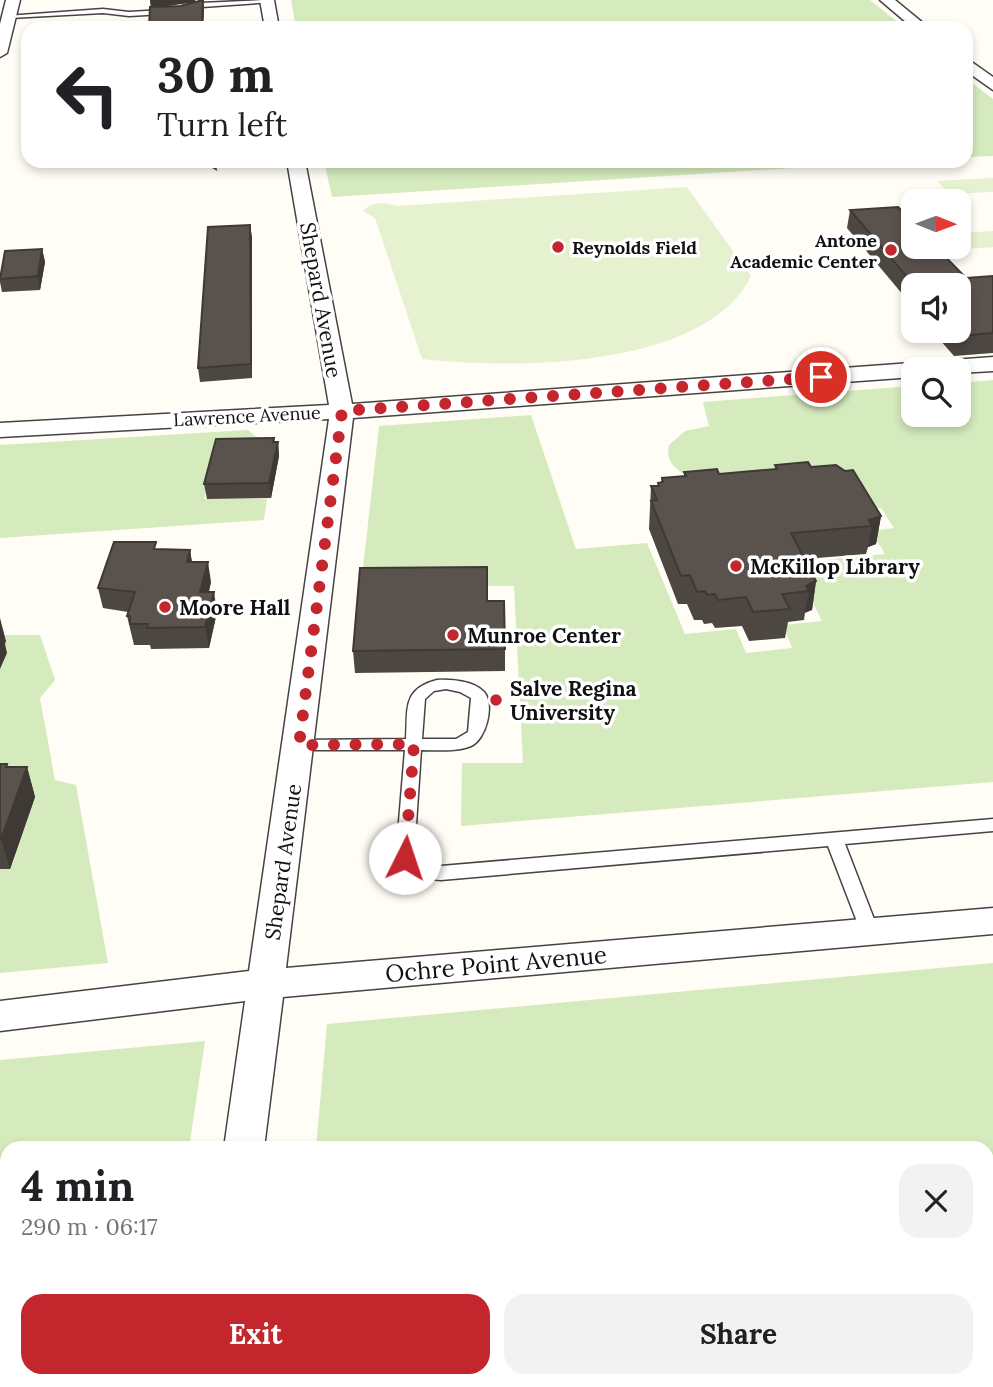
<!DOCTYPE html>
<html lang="en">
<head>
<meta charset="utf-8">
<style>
	:root { --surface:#fff; --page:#f2f2f2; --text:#202124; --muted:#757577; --accent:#c4262e }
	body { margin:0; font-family:Lora,serif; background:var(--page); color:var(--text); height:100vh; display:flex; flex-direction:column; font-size:26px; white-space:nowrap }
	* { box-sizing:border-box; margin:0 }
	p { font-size:23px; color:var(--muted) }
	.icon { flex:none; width:38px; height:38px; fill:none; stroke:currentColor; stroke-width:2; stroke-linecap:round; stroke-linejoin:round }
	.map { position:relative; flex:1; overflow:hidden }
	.details { position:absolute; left:0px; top:1141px; width:994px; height:247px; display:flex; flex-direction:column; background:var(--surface); border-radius:21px 21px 0 0; box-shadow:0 4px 10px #0003 }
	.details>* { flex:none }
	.banner { position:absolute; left:21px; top:21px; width:952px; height:147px; border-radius:21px; box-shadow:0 4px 10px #0003; background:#fff; color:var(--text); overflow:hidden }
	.needle { width:46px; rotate:91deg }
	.fabs { position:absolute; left:901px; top:189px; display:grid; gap:14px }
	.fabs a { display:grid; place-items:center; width:70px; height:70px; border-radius:14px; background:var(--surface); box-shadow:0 4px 10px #0003; font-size:35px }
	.pin { position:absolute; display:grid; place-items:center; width:60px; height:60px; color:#fff; margin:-30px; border:4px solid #fff; border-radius:50%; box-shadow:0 2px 7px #0007 }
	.me { position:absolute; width:77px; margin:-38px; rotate:4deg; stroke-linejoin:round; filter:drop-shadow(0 0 5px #0008) }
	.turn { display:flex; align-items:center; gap:24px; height:147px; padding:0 21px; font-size:32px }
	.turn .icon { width:91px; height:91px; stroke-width:2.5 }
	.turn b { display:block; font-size:49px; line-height:60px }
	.round { display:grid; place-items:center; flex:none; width:74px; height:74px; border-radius:21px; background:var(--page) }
	.summary { display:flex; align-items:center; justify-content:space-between; height:119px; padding:0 21px }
	h1 { font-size:42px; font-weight:700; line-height:52px }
	.cta { display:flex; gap:14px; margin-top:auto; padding:14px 21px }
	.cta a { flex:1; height:80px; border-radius:21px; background:var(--accent); color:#fff; font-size:28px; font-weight:700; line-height:80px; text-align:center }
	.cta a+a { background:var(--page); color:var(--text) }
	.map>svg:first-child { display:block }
	.green { fill:#d5ebbd }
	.pitch { fill:#e6f2cf }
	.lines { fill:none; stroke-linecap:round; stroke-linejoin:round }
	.lane-casing { stroke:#444; stroke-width:3 }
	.street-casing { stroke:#444; stroke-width:3 }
	.lane { fill:#fff; fill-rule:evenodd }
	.street { fill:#fff; fill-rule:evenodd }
	.wall { fill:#4d4742; fill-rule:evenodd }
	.shaded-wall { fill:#3f3936 }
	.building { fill:#5a524d; stroke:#3f3936; stroke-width:2 }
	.route { stroke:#c4262e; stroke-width:12; stroke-dasharray:0 21.6 }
	.poi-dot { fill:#c4262e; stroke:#fff; stroke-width:2.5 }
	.labels { text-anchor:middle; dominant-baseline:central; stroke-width:7; stroke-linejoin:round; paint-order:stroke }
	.far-poi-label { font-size:18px; font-weight:bold; fill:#111; stroke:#fff; text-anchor:end }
	.far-street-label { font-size:18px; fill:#111; stroke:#fff }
	.street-label { font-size:21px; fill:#111; stroke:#fff }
	.poi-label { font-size:21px; font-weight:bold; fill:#111; stroke:#fff; text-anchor:start }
	.near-street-label { font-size:24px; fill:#111; stroke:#fff }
</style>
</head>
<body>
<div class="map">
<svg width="993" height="1387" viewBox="0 0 993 1387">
	<rect width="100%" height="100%" fill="#fffdf5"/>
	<path class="green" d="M291,0H870L905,28H296Z
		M966,78L993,99V156L966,157Z
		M324,161H904L332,197Z
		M993,380V782L461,826L462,763H523L514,586H361L379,426L531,415L576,549L647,543L685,634L736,629L746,653L792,648L783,625L822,621L799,575L813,561L885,554L871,531L894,528L881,508L858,510L683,474C672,465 666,460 669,445L685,431L709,426L703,402L913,386L914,415H959V383Z
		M248,430L265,445L216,453L204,499H267L264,520L0,538V445Z
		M0,635H40L55,680L40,698L55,780L76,785L108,963L0,973Z
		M993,963V1387H295L296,1381H987V1148H316L327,1024Z
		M205,1041L189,1148H7V1381H152V1387H0V1060Z"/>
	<path class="pitch" d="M993,178V192L950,194L937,181Z
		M687,187L751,276C705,370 511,369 422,359L375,218L363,211C371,201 386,202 397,206Z
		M993,231V247L951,250L948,247H959V233Z"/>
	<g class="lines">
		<g class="lane-casing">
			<path id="lane" d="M264,0L272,2L202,7L181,13L129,16L103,13L10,18L6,16L103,9L129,12L180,9L201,3Z
				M437,680C451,679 474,681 484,692C495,704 486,740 471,746C456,752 437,750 421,750L414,855L423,865L441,866L993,819V831L845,844L879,932L877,937L870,939L863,937L861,932L828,846L441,880C418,878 409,878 396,857L405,750H299L291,745L299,740L406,739C408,709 402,689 437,680ZM446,689L460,692L471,698L468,732L456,739H422L425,699L434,691Z"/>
		</g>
		<g class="street-casing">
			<path id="street" d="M6,0H20L7,53L0,57V24Z
				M260,0H274L279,28H265Z
				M880,0H895L929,28H913Z
				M966,58L993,77V90L966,71Z
				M287,161H305L352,404L993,357V371L959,373V369H914V377L353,418L286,968L993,908V934L283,997L264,1148H224L245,1001L0,1031V1001L249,971L329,419L0,437V423L329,405Z
				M191,1381H237L236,1387H190Z"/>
		</g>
		<use href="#lane" class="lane"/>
		<use href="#street" class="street"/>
	</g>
	<path class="wall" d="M150,0H195V2L204,9L203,28H150V7H151ZM193,2L180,6L161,7Z
		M201,161H216L217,171Z
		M850,210L966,278L993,276V353L954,356L932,331H959V285H914V308L847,228Z
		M250,225L252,238V378L200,382L198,368Z
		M42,249L45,262L40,290L2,292L0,282V275Z
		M278,442L279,456L271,498L207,499L204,484Z
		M775,465L811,467L881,516L876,544L868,547L866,554L805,559L816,581L812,610L805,613L804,620L788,622L785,638L749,641L742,626L715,628L712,623L704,624L702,620H694L687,604H678L649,529L651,486H658V483L661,482L662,478L684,476V472L719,474L775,469Z
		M158,549L190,550L192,562L211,582L209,592L217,612L209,648L151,649L150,645H134L127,616L128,612L103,608L98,588Z
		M487,601L505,649V671L355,673L353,651Z
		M0,764H7L8,767H27L35,797L10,869H0Z"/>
	<path class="shaded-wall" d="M150,0H195L196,2L151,8Z
		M203,0L204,9L203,28H202Z
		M250,225L252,238V378L251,364Z
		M42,249L45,262L40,290L38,276Z
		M274,438L276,452L278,442L279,456L271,498L269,483Z
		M881,516L876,544L868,547L872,526L869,520Z
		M190,550L193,570L187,562Z
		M208,562L211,582L203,612L200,592Z
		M816,581L812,610L805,612L809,591L806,586Z
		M214,592L217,612L209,648L205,627Z
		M0,618L6,641L5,644L7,653L0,669Z
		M27,767L35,797L10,869L1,839Z"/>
	<path class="building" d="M203,0L202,24L149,27L150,7L180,6Z
		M898,207L914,223V247H936L966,278L993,276V333L958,336L953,331H959V285H914L850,210Z
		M250,225L251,364L198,368L208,227Z
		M42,249L38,276L0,279L5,251Z
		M274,438L273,442H278L269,483L204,484L216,439Z
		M808,462L811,467L836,465L845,471L853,470L881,516L869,520L872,526L791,533L816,581L806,586L809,591L782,594L790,609L753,612L746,597L718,600L715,594L707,595L705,591L697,592L690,575L681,576L651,501L657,500L651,486H659L658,483L663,482L662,478L686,476L684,472L717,469L719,474L777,469L775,465Z
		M114,542H156L154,549L190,550L187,562H208L200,592H214L205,627L147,628L148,624H130V616H127L135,592L98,588Z
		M487,567V601H504L505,649L353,651L360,568Z
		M0,764H7L6,767H27L1,839H0Z
		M362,1381H886L890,1387H362Z"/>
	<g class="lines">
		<path class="route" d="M405,858L414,744L299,745L342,411L821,377"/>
	</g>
	<g class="poi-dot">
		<circle cx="558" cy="247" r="7"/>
		<circle cx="891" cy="250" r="7"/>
		<circle cx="736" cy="566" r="7"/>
		<circle cx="165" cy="607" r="7"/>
		<circle cx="453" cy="635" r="7"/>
		<circle cx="496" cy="700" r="7"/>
	</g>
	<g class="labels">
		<g class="far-poi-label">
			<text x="877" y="240">Antone<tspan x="877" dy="21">Academic Center</tspan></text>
			<text x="572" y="247" text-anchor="start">Reynolds Field</text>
		</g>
		<g class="far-street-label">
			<text transform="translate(247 416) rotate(-3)">Lawrence Avenue</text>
		</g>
		<g class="street-label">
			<text transform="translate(321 300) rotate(80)">Shepard Avenue</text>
			<text transform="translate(283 862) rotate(-82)">Shepard Avenue</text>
		</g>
		<g class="poi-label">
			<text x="750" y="566">McKillop Library</text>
			<text x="179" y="607">Moore Hall</text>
			<text x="467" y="635">Munroe Center</text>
			<text x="510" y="688">Salve Regina<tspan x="510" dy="24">University</tspan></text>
		</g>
		<g class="near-street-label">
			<text transform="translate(496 964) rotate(-5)">Ochre Point Avenue</text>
		</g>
	</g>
</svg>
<div class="fabs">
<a><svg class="needle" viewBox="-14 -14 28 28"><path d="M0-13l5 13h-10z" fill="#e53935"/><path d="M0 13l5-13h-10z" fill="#757577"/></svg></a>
<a><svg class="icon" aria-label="sound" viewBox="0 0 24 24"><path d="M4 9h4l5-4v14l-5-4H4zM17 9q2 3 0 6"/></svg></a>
<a><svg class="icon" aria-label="search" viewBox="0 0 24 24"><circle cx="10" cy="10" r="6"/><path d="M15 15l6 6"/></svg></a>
</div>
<div class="pin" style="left:821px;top:377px;background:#d93025"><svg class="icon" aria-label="arrive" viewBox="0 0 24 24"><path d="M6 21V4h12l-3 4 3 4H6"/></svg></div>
<svg class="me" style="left:405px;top:858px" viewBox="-20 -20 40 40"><circle r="19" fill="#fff"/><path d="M0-13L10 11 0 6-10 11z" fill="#c4262e"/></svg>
<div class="banner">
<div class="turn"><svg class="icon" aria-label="left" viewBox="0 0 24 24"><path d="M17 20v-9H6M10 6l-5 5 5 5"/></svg><div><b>30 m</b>Turn left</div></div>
</div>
<section class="details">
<div class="summary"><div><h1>4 min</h1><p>290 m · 06:17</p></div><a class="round"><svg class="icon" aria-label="close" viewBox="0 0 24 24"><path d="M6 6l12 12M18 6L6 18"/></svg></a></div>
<div class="cta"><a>Exit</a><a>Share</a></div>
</section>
</div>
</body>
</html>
